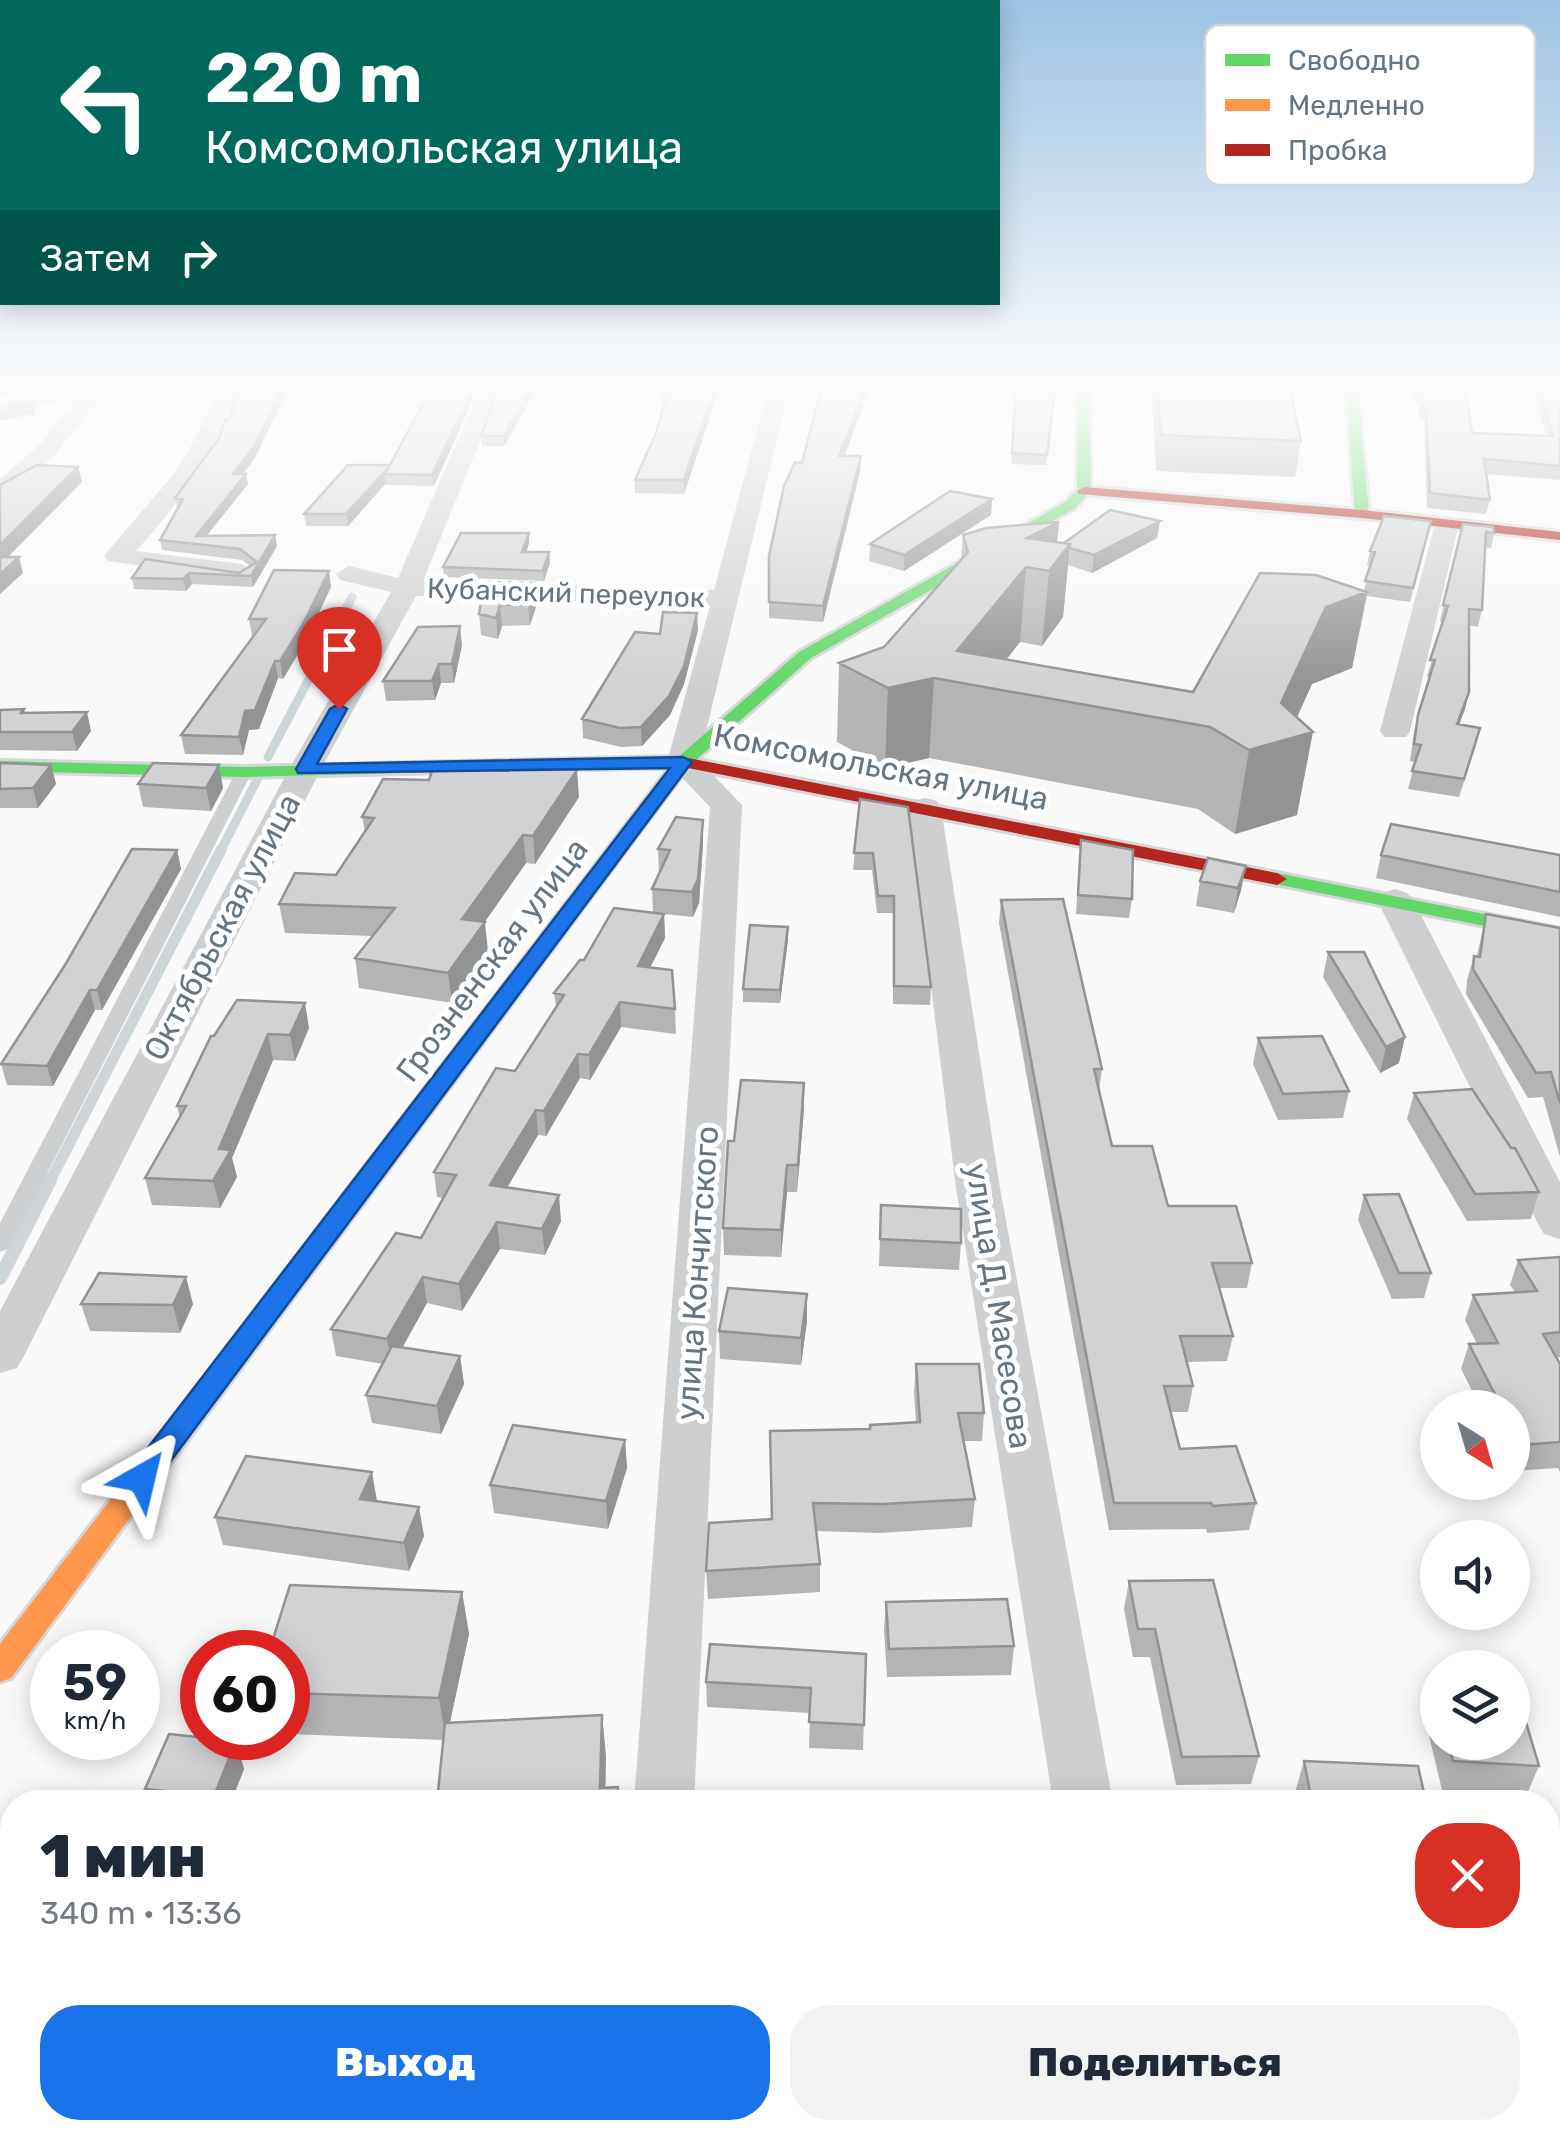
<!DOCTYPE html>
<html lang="ru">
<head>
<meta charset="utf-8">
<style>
	:root { --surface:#fff; --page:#f2f2f3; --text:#1f2937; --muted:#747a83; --accent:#1a73e8 }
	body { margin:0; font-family:Rubik,sans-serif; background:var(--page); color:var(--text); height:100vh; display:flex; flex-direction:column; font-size:38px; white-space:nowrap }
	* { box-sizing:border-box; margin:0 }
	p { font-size:32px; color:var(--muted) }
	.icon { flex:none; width:55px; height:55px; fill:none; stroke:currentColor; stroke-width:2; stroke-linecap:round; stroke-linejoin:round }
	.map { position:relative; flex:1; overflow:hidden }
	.side { position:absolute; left:0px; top:1790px; width:1560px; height:350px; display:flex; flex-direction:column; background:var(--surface); border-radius:40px 40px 0 0; box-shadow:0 5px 25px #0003 }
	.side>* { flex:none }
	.top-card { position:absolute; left:0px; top:0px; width:1000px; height:305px; box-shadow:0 5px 25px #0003; background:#00695c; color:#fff; overflow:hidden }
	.needle { width:65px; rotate:143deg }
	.tools { position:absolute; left:1420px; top:1390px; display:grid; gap:20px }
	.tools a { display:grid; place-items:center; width:110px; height:110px; border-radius:50%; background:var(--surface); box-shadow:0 5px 25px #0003; font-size:50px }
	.speed { position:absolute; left:30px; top:1630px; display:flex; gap:20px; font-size:50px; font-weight:700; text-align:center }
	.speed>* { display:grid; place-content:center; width:130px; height:130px; border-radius:50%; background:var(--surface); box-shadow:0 5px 25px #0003; line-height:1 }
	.speed small { font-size:25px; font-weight:400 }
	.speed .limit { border:15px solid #d22; background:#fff; color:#111 }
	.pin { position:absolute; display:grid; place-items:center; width:85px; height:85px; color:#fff; margin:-102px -42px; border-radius:50% 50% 50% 0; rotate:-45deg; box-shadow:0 0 10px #0007 }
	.pin .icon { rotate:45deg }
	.me { position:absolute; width:110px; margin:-55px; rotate:37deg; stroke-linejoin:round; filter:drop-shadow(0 0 8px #0008) }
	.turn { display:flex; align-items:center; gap:35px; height:210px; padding:0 40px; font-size:45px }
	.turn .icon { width:130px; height:130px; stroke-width:2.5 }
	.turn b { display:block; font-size:70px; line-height:85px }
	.then { display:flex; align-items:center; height:95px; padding:0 40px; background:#0003; gap:20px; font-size:38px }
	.round { display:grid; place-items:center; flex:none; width:105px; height:105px; border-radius:40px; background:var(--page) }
	.overview { display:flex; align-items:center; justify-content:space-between; height:170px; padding:0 40px }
	h1 { font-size:60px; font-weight:800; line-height:75px }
	.primary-button { display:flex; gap:20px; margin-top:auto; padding:20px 40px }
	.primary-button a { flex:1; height:115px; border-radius:40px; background:var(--accent); color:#fff; font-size:40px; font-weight:800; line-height:115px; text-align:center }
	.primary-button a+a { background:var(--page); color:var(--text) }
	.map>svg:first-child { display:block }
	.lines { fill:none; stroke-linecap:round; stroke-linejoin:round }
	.stream-far3 { stroke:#ced6d9; stroke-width:9 }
	.stream-far2 { stroke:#ced6d9; stroke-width:11 }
	.stream-far1 { stroke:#ced6d9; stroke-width:14 }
	.stream { stroke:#ced6d9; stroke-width:18 }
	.fast-casing { stroke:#d5d6d7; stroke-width:6 }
	.slow-casing { stroke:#d5d6d7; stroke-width:6 }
	.jam-casing { stroke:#d5d6d7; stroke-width:6 }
	.lane { fill:#cecfd0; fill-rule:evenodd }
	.street { fill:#cecfd0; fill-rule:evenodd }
	.fast { fill:#63d668; fill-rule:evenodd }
	.slow { fill:#ff974d; fill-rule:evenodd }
	.jam { fill:#b3261e; fill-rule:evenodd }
	.wall { fill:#b3b5b5 }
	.shaded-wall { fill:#929394 }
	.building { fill:#d0d2d3; stroke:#929394; stroke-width:2.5 }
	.route { fill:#1a73e8; stroke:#114b97; stroke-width:2.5 }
	.labels { text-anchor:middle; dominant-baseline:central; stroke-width:10; stroke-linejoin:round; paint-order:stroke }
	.far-street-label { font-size:28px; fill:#657683; stroke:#fff }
	.street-label { font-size:32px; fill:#657683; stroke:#fff }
	.key { fill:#fff; stroke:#d1d6da; stroke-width:2.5 }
	.key-label { font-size:28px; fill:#657683 }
</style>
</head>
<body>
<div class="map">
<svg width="1560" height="2140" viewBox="0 0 1560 2140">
	<rect width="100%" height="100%" fill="#f9f9f9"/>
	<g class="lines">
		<path class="stream-far3" d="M268,757L352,597
			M220,852L257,780"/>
		<path class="stream-far2" d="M49,1183L221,850"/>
		<path class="stream-far1" d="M0,1278L50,1180"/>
		<path class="stream" d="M0,1998L12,1997
			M583,2140L584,2128"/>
		<g class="fast-casing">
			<path id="fast" d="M1077,389H1089L1091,491L1074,509L811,658L689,766L655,811H643L640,807L677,758L799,652L1064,503L1077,490Z
				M1346,389H1358L1369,514L1362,518L1355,514Z
				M587,759L593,760V768L244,777L0,771V761L244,767Z
				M1277,873L1560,929V941L1270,883L1267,879Z"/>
		</g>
		<g class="slow-casing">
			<path id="slow" d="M306,1253L315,1256L319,1262L315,1268L11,1678L0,1682V1644L297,1256Z"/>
		</g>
		<g class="jam-casing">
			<path id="jam" d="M1084,487L1362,510L1560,532V540L1362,518L1079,494L1077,491Z
				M683,757L1277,873L1287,879L1277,885L683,767L587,769L578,764L587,759Z
				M649,802L655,803V811L315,1268H297L293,1262L297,1256L643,803Z"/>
		</g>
		<path class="lane" d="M244,767L252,772L11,1244L8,1249L0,1252V1223L236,772Z"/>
		<path class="street" d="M62,389H113L100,396L55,455L8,496L0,498V479L39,445L75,400L0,412V400Z
			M218,389H239C216,450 180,503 136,551L242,564L255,572L242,580L108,561L104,556L108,551L173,475L197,436Z
			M480,389H501L423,581L714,590L768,389H789L699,760L742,805L694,1802H634L710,807L667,762L710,606L416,596L321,769L24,1356L17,1368L0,1373V1311L289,769L391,592L340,580L336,574L349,566L398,578Z
			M1447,517L1459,524L1410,731L1406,737H1384L1380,731L1435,524Z
			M925,798L937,801L941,808L1000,1188L1113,1802H1053L956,1188L909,808L913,801Z
			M1395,889L1407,893L1413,900L1560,1182V1239L1544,1234L1538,1224L1377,900L1383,893Z
			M614,2128H684V2140H614Z
			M1103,2128H1173L1175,2140H1105Z"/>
		<use href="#fast" class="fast"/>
		<use href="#slow" class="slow"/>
		<use href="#jam" class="jam"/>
	</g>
	<path class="wall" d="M431,389L434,486L386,485V483L348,526H306L304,514L390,465Z
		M498,389H537L504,446H482L481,436Z
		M821,389H867V397L844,456L860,471L823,622L769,618V556L802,463Z
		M1016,389H1056L1046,465L1011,464Z
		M1152,389H1290L1301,441L1295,477L1156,471Z
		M1413,389H1465L1472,433L1546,436L1533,391L1514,389H1560V480L1486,474L1490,500L1486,514L1427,508L1424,421H1420L1418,403H1413Z
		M659,390L718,393L684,494L635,493V480L656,433L665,402H660Z
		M229,419L255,458L243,474L248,484L206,536L275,535L277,546L253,587L192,584L186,591L134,589L132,578L145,559L239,573L250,566L242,560L162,550L160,540L177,509L175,498L219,438Z
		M992,499L991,515L904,571L869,561L870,544Z
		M1160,521L1157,538L1092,573L1068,565L1063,617L1042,646L1020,642L1006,660L1193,692L1364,591L1370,566L1367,565L1370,551L1431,521L1410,602L1367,596L1352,668L1312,684L1297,717V815L1235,834L1198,809L929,758L885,768L837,742L839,663L884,647L961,560L963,535L1059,522L1057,542L1064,543Z
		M1463,524L1494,533L1491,548L1485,547L1482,610L1478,627L1469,625L1465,709L1459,724L1476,745L1459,797L1408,789L1415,762L1410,761L1414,732L1430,677H1427L1443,622L1440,621Z
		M529,543L526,552L550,562L544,581L444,577L443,567Z
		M535,583L537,604L530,625L502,626L498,639L481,635L479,614Z
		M331,587L305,642L283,679L278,678L259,729L249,730L243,755L185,754L181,735L254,636H252L249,619Z
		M698,630L684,684L670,715L642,746L621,747L583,738L582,719L660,634Z
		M462,645L454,683H441L435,700L386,701L383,681Z
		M24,709L25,713L91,731L77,751L0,750V710Z
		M0,763L51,765L56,784L38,808H0Z
		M219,765L223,788L211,811L143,807L138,784Z
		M579,797L535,864L526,863L484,922L488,952L452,1003L359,988L355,958L372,936L285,933L279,904L336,875L365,832L362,817Z
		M860,799L931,987L930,1005L893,1004V913H877L872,870H853Z
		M1081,840L1132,899L1129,918L1076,914Z
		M703,844L699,903L693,917L664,914L665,938L650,967L675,1009L676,1034L621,1027L590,1080L580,1078L546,1136L538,1135L507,1188L561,1221L545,1255L500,1249L462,1311L427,1303L402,1348L460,1356L464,1384L441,1434L372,1423L366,1395L383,1364L336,1356L331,1329L421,1238L443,1198L437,1197L434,1172L515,1071L556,1007L554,993L584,960L653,913L652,889L659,873L658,849Z
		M177,850L181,869L102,1010H95L53,1086L7,1085L1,1064Z
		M1381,855H1560V917L1376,878Z
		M1208,858L1241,890L1234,913L1196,906L1200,881Z
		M1001,900L1102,1069L1099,1090L1112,1146L1168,1206L1252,1263L1247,1288H1219L1233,1336L1227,1361L1187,1362L1193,1386L1188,1412H1171L1180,1449L1256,1503L1249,1530L1207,1533L1206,1529L1109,1530L999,923Z
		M1486,914L1560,928V1157L1543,1097L1528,1098L1466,994L1467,980L1474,956H1477Z
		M788,927V939L780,1003L743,1002V989Z
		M1328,952L1399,1063L1380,1073L1323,977Z
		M309,1028L295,1061L273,1060L232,1158L237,1177L220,1208L152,1205L145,1178L180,1118L177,1106L211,1036Z
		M1258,1038L1349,1091L1343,1118L1278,1120L1253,1064Z
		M804,1083V1109L797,1192H787L781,1257L724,1255L723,1228L734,1141Z
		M1414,1093L1539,1192L1531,1219L1467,1221L1407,1119Z
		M1364,1195L1431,1273L1424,1298L1392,1299L1358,1220Z
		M881,1205L961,1243L959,1270L879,1266Z
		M1560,1257V1357L1556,1358L1560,1364V1472L1558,1468L1513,1471L1512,1408H1481L1461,1369L1469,1344H1477L1465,1320L1473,1295L1515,1292L1510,1285L1518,1260Z
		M81,1304H193L180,1333L90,1331Z
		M807,1321L801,1365L720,1359L719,1331Z
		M916,1364L984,1413L982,1441H963L975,1499L972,1527L880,1533L816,1531L820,1564V1592L708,1599L706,1571L772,1519L770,1431L870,1429L916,1422L914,1392Z
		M625,1440L627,1468L608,1529L494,1513L490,1485Z
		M377,1501L424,1536L409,1571L223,1545L215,1517Z
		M1129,1581L1259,1756L1251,1784L1176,1785L1150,1657H1133L1124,1609Z
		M462,1592L469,1634L450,1722L602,1715L606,1757L605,1788L443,1740L288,1734V1652Z
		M886,1602L1014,1646L1011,1675L887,1677L884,1630Z
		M866,1654L863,1750L809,1748L810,1713L707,1707L706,1682Z
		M1432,1678H1438V1742H1512L1539,1766L1527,1794L1442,1790L1422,1706Z
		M236,1741L244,1769L231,1802H150L145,1789Z
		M1304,1761L1426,1802H1298L1296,1789Z"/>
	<path class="shaded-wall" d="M0,389H50L0,397Z
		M282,389H288L255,458L235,484L233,474Z
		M472,389H478L434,486L432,475Z
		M530,389H537L504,446V436Z
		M714,389H718V393L684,494V480Z
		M865,389H867V397L839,470V456Z
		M33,404L35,414L0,420V410Z
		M861,456L860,471L823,622V606Z
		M78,467L82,482L0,565V545Z
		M389,467L384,474L386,483L348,526L346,514Z
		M246,474L248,484L200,544L196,536Z
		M992,499L991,515L904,571V555Z
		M1160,521L1157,538L1092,573L1094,555Z
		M1059,522L1055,564L1070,544L1063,617L1042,646L1049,571L1026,567L1020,642L985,687L957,651L1027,538Z
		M529,533V543L523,563L522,552Z
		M275,535L277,546L253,587L251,576Z
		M549,552L550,562L544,581L543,571Z
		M19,557L23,573L0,594V574Z
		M329,571L331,587L305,642L283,679L280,661Z
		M189,573L192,584L186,591L183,579Z
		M535,583L537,604L530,625L528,604Z
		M1367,592L1352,668L1312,684L1287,739L1313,732L1297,815L1235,834L1249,750L1281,703L1326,607Z
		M500,605L502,626L498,639L496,618Z
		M697,613L698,630L684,684L670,715L642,746L641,727Z
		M460,626L462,645L454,683L452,664Z
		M275,661L278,678L259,729L249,730L243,755L239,737L245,711Z
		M439,664L441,683L435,700L432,681Z
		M934,678L929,758L885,768L888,688Z
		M1469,692L1465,709L1453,741L1457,724Z
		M87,712L91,731L77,751L72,732Z
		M51,765L56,784L38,808L33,788Z
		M219,765L223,788L211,811L206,788Z
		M577,770L579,797L535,864L533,836Z
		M703,820V844L699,903L693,917L692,892Z
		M523,835L526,863L468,946L485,922L488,952L452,1003L448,973L462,919Z
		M177,850L181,869L102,1010L97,990Z
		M1246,866L1241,890L1234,913L1238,888Z
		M664,914L665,938L639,990L638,966Z
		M788,927V939L780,1003V990Z
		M90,990L95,1010L53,1086L47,1066Z
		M620,1002L621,1027L590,1080L589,1055Z
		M305,1003L309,1028L295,1061L290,1035Z
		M268,1034L273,1060L232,1158L237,1177L220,1208L213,1181L219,1149Z
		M1405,1037L1399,1063L1380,1073L1386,1047Z
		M578,1054L580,1078L546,1136L544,1111Z
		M804,1083V1109L797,1192L798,1165Z
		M536,1110L538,1135L493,1211L490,1185Z
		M787,1165V1192L781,1257V1230Z
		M559,1195L561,1221L545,1255L542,1229Z
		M497,1222L500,1249L462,1311L459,1284Z
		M186,1277L193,1304L180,1333L173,1305Z
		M423,1277L427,1303L392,1366L387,1339Z
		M807,1294V1321L801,1365V1338Z
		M460,1356L464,1384L441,1434L437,1406Z
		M625,1440L627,1468L608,1529L606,1501Z
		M372,1472L377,1501L366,1528L360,1499Z
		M419,1507L424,1536L409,1571L404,1543Z
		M462,1592L469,1634L446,1740L439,1698Z
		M602,1715L606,1757L605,1802L600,1788Z
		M236,1741L244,1769L231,1802H216L214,1796Z
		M36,2128H72L76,2136L74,2140H32Z"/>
	<path class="building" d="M240,389H282L253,448L233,474H246L196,536L275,535L251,576L189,573L183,579L132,578L145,559L239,573L257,562L240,549L160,540L183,499L175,498L219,438L225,420L229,419Z
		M431,389H472L432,475L384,474L389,467L346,514H304L348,465H390Z
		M498,389H530L504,436H481Z
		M714,389L684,480H635L656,433L668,390L659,389Z
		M821,389H865L839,456H861L823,606L769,602V556L784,486L795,462L802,463Z
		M1016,389H1055L1047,455L1012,453Z
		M1158,389H1290L1301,441L1161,435Z
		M1465,389L1472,433L1553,436L1539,389H1560V466L1484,459L1490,500L1430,493L1426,408H1423L1420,390L1416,389Z
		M31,401L33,404L0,410V406Z
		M37,465L78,467L0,545V485Z
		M950,491L992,499L904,555L870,544Z
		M1110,510L1160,521L1094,555L1070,548V544L1064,543Z
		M1384,516L1431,521L1413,588L1365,581L1375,552L1370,551Z
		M1059,522L1027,538L1070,544L1049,571L1026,567L957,651L1193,692L1260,573L1316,575L1367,592L1326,607L1281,703L1313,732L1249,750L1210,727L934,678L888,688L839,663L884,647L968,552L963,535L986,528Z
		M1463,524L1493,527L1494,533L1486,532L1482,610L1469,609V692L1457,724L1480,728L1464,779L1412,771L1421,745L1414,744L1418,715L1435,660H1430L1448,606L1443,605Z
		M461,533H529L522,552H549L543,571L443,567Z
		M0,557H19L0,574Z
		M274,570L329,571L303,624L280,661H275L255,710L245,711L239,737L181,735L266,619H249Z
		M484,582L535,583L528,604L500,605L496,618L479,614Z
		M663,612L697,613L684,666L669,696L641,727L620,728L582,719L635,632L660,634Z
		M460,626L452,664H439L432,681H383L418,627Z
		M24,709L21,713L87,712L72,732H0V710Z
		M506,762L577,770L533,836L523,835L462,919L485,922L448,973L355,958L395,908L279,904L295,873L336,875L374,818L362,817L383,779L429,780L434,765L502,768Z
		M0,763L51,765L33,788L0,789Z
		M153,763L219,765L206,788L138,784Z
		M860,799L908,807L931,987L894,986V896H878L873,853H854Z
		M676,817L703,820L698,879L692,892L652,889L670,850L658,849Z
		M1391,824L1560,855V892L1381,855Z
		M1081,840L1133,850L1132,899L1078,895Z
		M132,849L177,850L97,990H90L47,1066L1,1064L65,965Z
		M1208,858L1246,866L1238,888L1200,881Z
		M1063,899L1102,1069H1094L1112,1146H1152L1168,1206H1236L1252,1263H1212L1233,1336H1180L1193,1386H1164L1180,1449L1236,1446L1256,1503L1213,1506L1211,1503H1114L1001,900Z
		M614,908L664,914L638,966L672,970L675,1009L620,1002L589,1055L578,1054L544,1111L536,1110L490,1185L559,1195L542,1229L497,1222L459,1284L423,1277L387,1339L331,1329L396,1233L421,1238L456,1175L434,1172L496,1068L515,1071L564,995L554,993L580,960H584Z
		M1486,914L1560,928V1103L1551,1072L1536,1073L1473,969L1474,956L1480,957Z
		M750,925L788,927L780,990L743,989Z
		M1328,952H1364L1405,1037L1386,1047Z
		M237,1000L305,1003L290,1035L268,1034L219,1149L231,1150L213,1181L145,1178L186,1106H177L211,1036H214Z
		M1322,1036L1349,1091L1283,1094L1258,1038Z
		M741,1080L804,1083L798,1165H787L781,1230L723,1228L728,1141H734Z
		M1472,1089L1511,1148H1515L1539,1192L1475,1194L1414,1093Z
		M1399,1194L1431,1273H1399L1364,1195Z
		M881,1205L961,1209V1243L880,1239Z
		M1560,1257V1332L1543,1334L1560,1364V1442L1522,1445L1512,1427V1408H1502L1469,1344L1498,1343L1473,1295L1537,1291L1518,1260Z
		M99,1273L186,1277L173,1305L81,1304Z
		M728,1288L807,1294L801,1338L719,1331Z
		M392,1346L460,1356L437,1406L366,1395Z
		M916,1364H979L984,1413H958L975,1499L882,1504L813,1503L820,1564L706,1571L709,1523L772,1519L770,1431L870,1429V1425L920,1422Z
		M513,1425L625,1440L606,1501L490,1485Z
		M246,1456L372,1472L360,1499L419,1507L404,1543L215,1517Z
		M1213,1580L1259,1756L1182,1757L1155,1629H1138L1129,1581Z
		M290,1585L462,1592L439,1698L288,1693V1652H269Z
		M1007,1599L1014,1646L889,1649L886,1602Z
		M710,1644L866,1654L864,1725L809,1722L811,1688L706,1682Z
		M1432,1678H1438V1702Z
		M1512,1682H1514L1539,1766L1453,1761L1448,1742H1512Z
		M602,1715L600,1788L618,1787V1802H437L445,1723Z
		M169,1734L236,1741L214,1796L145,1789Z
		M1304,1761L1418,1766L1426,1802H1312Z
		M0,2083H12V2128H36L32,2140H0Z"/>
	<linearGradient id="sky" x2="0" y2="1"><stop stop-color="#9dc2e2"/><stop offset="0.56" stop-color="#fcfcfc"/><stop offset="1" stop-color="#fcfcfc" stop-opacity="0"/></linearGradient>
	<rect width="1560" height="689" fill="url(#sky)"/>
	<path class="route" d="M339,704L347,709L317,764L683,757L692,762L152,1486L142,1489L131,1486L127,1478L131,1470L670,768L298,773L296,769L330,709Z"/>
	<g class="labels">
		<g class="far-street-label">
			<text transform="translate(566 593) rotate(2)">Кубанский переулок</text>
		</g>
		<g class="street-label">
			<text transform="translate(881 767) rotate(11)">Комсомольская улица</text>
			<text transform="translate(222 927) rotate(-62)">Октябрьская улица</text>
			<text transform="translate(492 960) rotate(-53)">Грозненская улица</text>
			<text transform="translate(697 1273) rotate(-86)">улица Кончитского</text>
			<text transform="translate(999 1306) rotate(81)">улица Д. Масесова</text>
		</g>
	</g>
	<rect x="1205" y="25" width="330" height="160" rx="15" class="key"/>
	<rect x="1225" y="54" width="45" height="12" fill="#63d668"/>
	<rect x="1225" y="99" width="45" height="12" fill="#ff974d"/>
	<rect x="1225" y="144" width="45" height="12" fill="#b3261e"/>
	<g class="key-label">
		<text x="1288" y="70">Свободно</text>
		<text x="1288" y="115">Медленно</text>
		<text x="1288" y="160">Пробка</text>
	</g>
</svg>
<div class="tools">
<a><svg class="needle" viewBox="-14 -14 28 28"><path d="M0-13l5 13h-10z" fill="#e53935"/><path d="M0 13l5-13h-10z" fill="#747a83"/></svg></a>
<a><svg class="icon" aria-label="sound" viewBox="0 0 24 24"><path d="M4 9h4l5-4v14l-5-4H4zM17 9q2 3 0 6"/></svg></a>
<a><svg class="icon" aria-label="layers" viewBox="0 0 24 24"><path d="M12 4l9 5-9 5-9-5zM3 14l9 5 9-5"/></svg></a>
</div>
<div class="speed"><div>59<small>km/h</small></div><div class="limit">60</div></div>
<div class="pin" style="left:339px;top:709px;background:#d93025"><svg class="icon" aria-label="arrive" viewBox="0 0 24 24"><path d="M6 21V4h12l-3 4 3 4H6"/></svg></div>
<svg class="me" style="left:142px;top:1478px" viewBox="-20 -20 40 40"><path d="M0-17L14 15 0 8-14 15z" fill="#1a73e8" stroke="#fff" stroke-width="4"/></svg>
<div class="top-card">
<div class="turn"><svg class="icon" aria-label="left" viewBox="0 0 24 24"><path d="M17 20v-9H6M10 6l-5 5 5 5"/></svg><div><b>220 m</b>Комсомольская улица</div></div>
<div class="then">Затем<svg class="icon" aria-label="right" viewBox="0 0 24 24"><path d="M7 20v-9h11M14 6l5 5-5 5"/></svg></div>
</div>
<section class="side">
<div class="overview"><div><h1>1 мин</h1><p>340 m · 13:36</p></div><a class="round" style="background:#d93025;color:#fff"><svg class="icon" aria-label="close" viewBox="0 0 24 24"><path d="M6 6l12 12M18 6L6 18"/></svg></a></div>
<div class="primary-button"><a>Выход</a><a>Поделиться</a></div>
</section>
</div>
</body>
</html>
